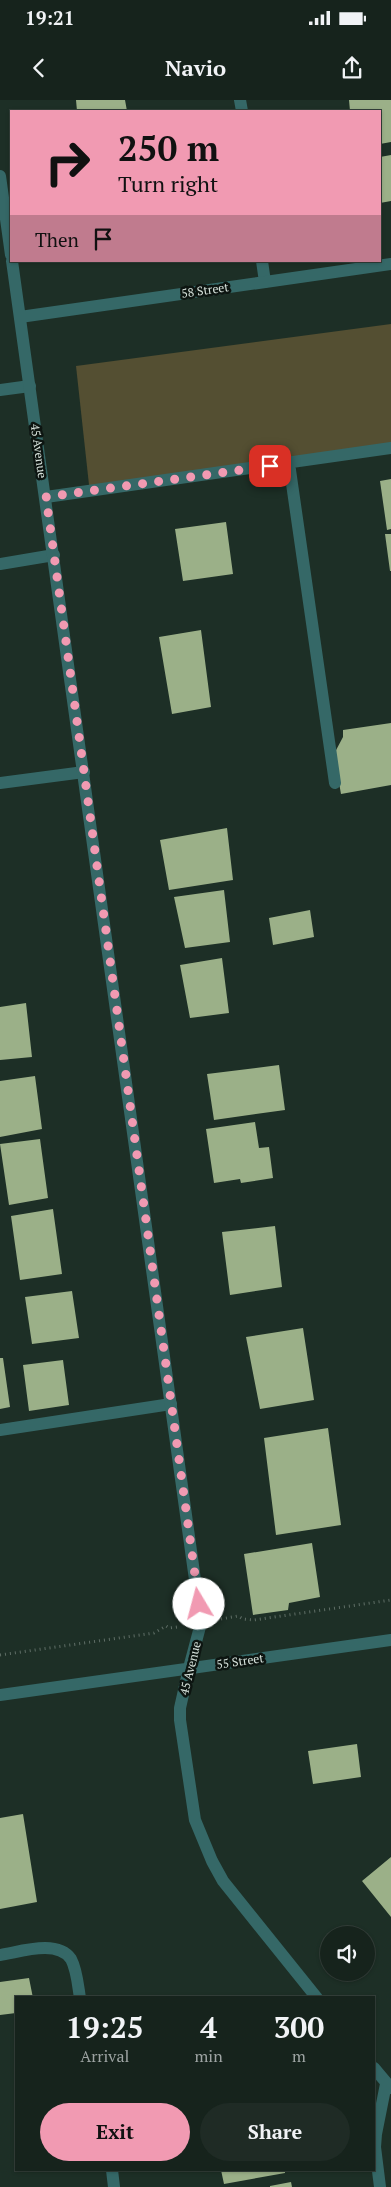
<!DOCTYPE html>
<html lang="en">
<head>
<meta charset="utf-8">
<style>
	:root { --surface:#16231c; --page:#1f2b25; --text:#f1f3f6; --muted:#9ea4a3; --line:#35403b; --accent:#f19ab2 }
	body { margin:0; font-family:"PT Serif",serif; background:var(--page); color:var(--text); height:100vh; display:flex; flex-direction:column; font-size:19px; white-space:nowrap }
	* { box-sizing:border-box; margin:0 }
	p { font-size:16px; color:var(--muted) }
	.icon { flex:none; width:28px; height:28px; fill:none; stroke:currentColor; stroke-width:2; stroke-linecap:round; stroke-linejoin:round }
	.map { position:relative; flex:1; overflow:hidden }
	.details { position:absolute; left:15px; top:1896px; width:360px; height:175px; display:flex; flex-direction:column; background:var(--surface); border-radius:0px; box-shadow:0 1px 4px #0004,0 0 0 1px var(--line) }
	.details>* { flex:none }
	.banner { position:absolute; left:10px; top:10px; width:371px; height:152px; border-radius:0px; box-shadow:0 1px 4px #0004,0 0 0 1px var(--line); background:#f19ab2; color:#111; overflow:hidden }
	.fabs { position:absolute; left:320px; top:1826px; display:grid; gap:10px }
	.fabs a { display:grid; place-items:center; width:55px; height:55px; border-radius:50%; background:var(--surface); box-shadow:0 1px 4px #0004,0 0 0 1px var(--line); font-size:25px }
	.pin { position:absolute; display:grid; place-items:center; width:42px; height:42px; color:#fff; margin:-21px; border-radius:10px; box-shadow:0 2px 8px #0006 }
	.me { position:absolute; width:55px; margin:-28px; rotate:352deg; stroke-linejoin:round; filter:drop-shadow(0 0 4px #0008) }
	.turn { display:flex; align-items:center; gap:18px; height:105px; padding:0 25px; font-size:22px }
	.turn .icon { width:65px; height:65px; stroke-width:2.5 }
	.turn b { display:block; font-size:35px; line-height:42px }
	.then { display:flex; align-items:center; height:48px; padding:0 25px; background:#0003; gap:10px; font-size:19px }
	.eta { display:flex; justify-content:space-evenly; align-items:center; height:85px; text-align:center }
	.eta b { font-size:30px; font-weight:600; line-height:35px }
	.primary-button { display:flex; gap:10px; margin-top:auto; padding:10px 25px }
	.primary-button a { flex:1; height:58px; border-radius:30px; background:var(--accent); color:#111; font-size:20px; font-weight:600; line-height:58px; text-align:center }
	.primary-button a+a { background:var(--page); color:var(--text) }
	.status { display:flex; justify-content:space-between; align-items:center; height:35px; padding:0 25px; background:var(--surface); direction:ltr }
	.status svg { height:14px; fill:currentColor }
	header { display:flex; justify-content:space-between; align-items:center; height:65px; padding:0 25px; background:var(--surface); font-size:22px; font-weight:600 }
	.map>svg:first-child { display:block }
	.green { fill:#544f32 }
	.building { fill:#9bb088 }
	.lines { fill:none; stroke-linecap:round; stroke-linejoin:round }
	.path { stroke:#5f6e66; stroke-width:3; stroke-dasharray:1 4; stroke-linecap:butt }
	.service { stroke:#356867; stroke-width:12 }
	.minor { stroke:#356867; stroke-width:12 }
	.tertiary { stroke:#356867; stroke-width:12 }
	.route { stroke:#f19ab2; stroke-width:9; stroke-dasharray:0 16.2 }
	.labels { text-anchor:middle; dominant-baseline:central; stroke-width:5; stroke-linejoin:round; paint-order:stroke }
	.street-label { font-size:12px; fill:#d7e2dc; stroke:#0d1511 }
</style>
</head>
<body>
<div class="status"><b>19:21</b><svg viewBox="0 0 49 12"><path d="M0 12V9h3v3zM5 12V6h3v6zM10 12V3h3v9zM15 12V0h3v12zM26 1h20v11H26zM47 4h2v5h-2z"/></svg></div>
<header><svg class="icon" aria-label="back" viewBox="0 0 24 24"><path d="M15 5l-7 7 7 7"/></svg>Navio<svg class="icon" aria-label="share" viewBox="0 0 24 24"><path d="M12 15V3M7 8l5-5 5 5M5 13v7h14v-7"/></svg></header>
<div class="map">
<svg width="391" height="2087" viewBox="0 0 391 2087">
	<rect width="100%" height="100%" fill="#1d2f26"/>
	<path class="green" d="M391,224V353L90,394L76,266Z"/>
	<path class="building" d="M76,0H125L127,11H77Z
		M349,0H391V42L380,44V11H350Z
		M391,55V101L380,103V57Z
		M391,379V429L387,430L380,381Z
		M226,422L233,474L183,481L175,429Z
		M385,434H391V471H390Z
		M201,530L211,607L172,614L159,537Z
		M391,623V685L341,694L334,654L343,637V630Z
		M227,728L233,780L169,790L160,740Z
		M224,790L230,842L185,848L174,797Z
		M310,810L314,837L273,845L269,818Z
		M222,858L229,913L190,918L180,865Z
		M26,903L32,957L0,960V907Z
		M279,965L285,1010L214,1020L207,974Z
		M35,976L42,1029L0,1037V981Z
		M255,1022L259,1048L269,1047L273,1078L241,1083L240,1079L214,1083L206,1029Z
		M40,1039L48,1098L9,1105L0,1044Z
		M53,1109L62,1174L20,1180L11,1116Z
		M275,1126L282,1187L230,1195L222,1132Z
		M72,1191L79,1238L32,1244L25,1197Z
		M303,1228L314,1300L260,1309L246,1237Z
		M0,1258H3L10,1307L0,1309Z
		M63,1260L69,1305L29,1311L23,1265Z
		M328,1328L341,1425L276,1435L264,1338Z
		M312,1443L320,1497L289,1503L288,1510L253,1515L244,1454Z
		M357,1644L361,1677L313,1684L308,1651Z
		M23,1714L37,1802L0,1809V1718Z
		M391,1757V1817L362,1781Z
		M29,1878L33,1898H16V1913L0,1915V1882Z
		M221,2070H285V2073L224,2084Z
		M291,2082L292,2087H270V2086Z"/>
	<g class="lines">
		<path class="path" d="M221,1519L238,1516L243,1519L254,1520L391,1500
			M0,1555L154,1533L166,1526L169,1528L177,1527"/>
		<path class="service" d="M240,0L242,11
			M262,161L265,182
			M289,363L335,683
			M46,397L391,348
			M0,464L54,455
			M0,1330L171,1304
			M0,1855C20,1852 57,1839 71,1859C77,1870 78,1886 80,1898
			M112,2070L114,2087"/>
		<path class="minor" d="M0,290L30,286
			M0,683L84,672
			M189,1568L180,1608V1620L195,1720L212,1761L223,1781L317,1898
			M374,1968L391,1988
			M380,2087L375,2047L376,2034L386,1984"/>
		<path class="tertiary" d="M0,76L11,155
			M12,161L201,1523L189,1568
			M20,217L391,164
			M0,1595L391,1540"/>
	</g>
	<g class="lines">
		<path class="route" d="M199,1504L46,397L270,366"/>
	</g>
	<g class="labels">
		<g class="street-label">
			<text transform="translate(205 190) rotate(-8)">58 Street</text>
			<text transform="translate(39 351) rotate(82)">45 Avenue</text>
			<text transform="translate(240 1561) rotate(-8)">55 Street</text>
			<text transform="translate(190 1568) rotate(-76)">45 Avenue</text>
		</g>
	</g>
</svg>
<div class="fabs">
<a><svg class="icon" aria-label="sound" viewBox="0 0 24 24"><path d="M4 9h4l5-4v14l-5-4H4zM17 9q2 3 0 6"/></svg></a>
</div>
<div class="pin" style="left:270px;top:366px;background:#d93025"><svg class="icon" aria-label="arrive" viewBox="0 0 24 24"><path d="M6 21V4h12l-3 4 3 4H6"/></svg></div>
<svg class="me" style="left:199px;top:1504px" viewBox="-20 -20 40 40"><circle r="19" fill="#fff"/><path d="M0-13L10 11 0 6-10 11z" fill="#f19ab2"/></svg>
<div class="banner">
<div class="turn"><svg class="icon" aria-label="right" viewBox="0 0 24 24"><path d="M7 20v-9h11M14 6l5 5-5 5"/></svg><div><b>250 m</b>Turn right</div></div>
<div class="then">Then<svg class="icon" aria-label="arrive" viewBox="0 0 24 24"><path d="M6 21V4h12l-3 4 3 4H6"/></svg></div>
</div>
<section class="details">
<div class="eta">
<div><b>19:25</b><p>Arrival</p></div>
<div><b>4</b><p>min</p></div>
<div><b>300</b><p>m</p></div>
</div>
<div class="primary-button"><a>Exit</a><a>Share</a></div>
</section>
</div>
</body>
</html>
